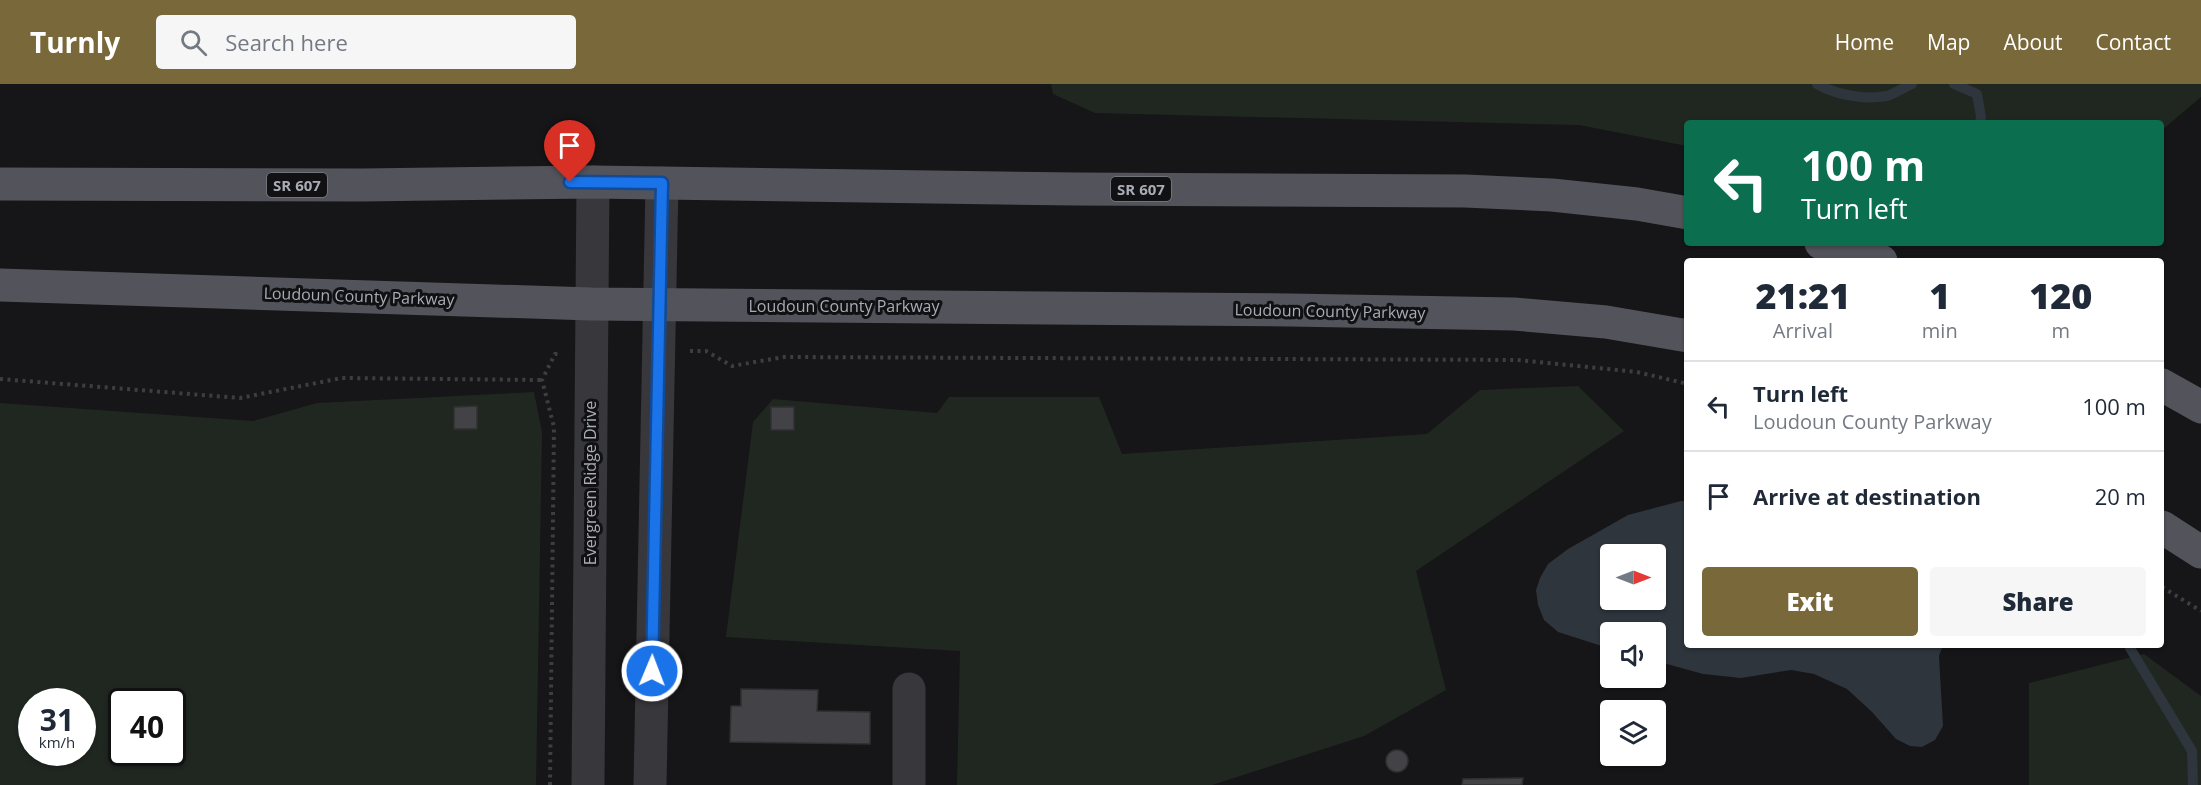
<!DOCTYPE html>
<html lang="en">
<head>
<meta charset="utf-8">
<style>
	:root { --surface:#fff; --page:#f6f6f7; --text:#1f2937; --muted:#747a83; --line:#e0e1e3; --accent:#79683a }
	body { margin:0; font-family:"Open Sans",sans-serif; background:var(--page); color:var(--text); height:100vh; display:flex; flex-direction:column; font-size:22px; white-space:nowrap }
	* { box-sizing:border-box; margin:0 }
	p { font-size:20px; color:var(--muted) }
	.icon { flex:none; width:33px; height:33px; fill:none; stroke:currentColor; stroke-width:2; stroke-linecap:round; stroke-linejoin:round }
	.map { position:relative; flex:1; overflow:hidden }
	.details { position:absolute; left:1684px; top:174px; width:480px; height:390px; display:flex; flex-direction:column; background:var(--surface); border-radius:6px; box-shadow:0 2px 4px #0004 }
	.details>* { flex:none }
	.banner { position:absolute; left:1684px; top:36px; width:480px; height:126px; border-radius:6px; box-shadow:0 2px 4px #0004; background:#0b6e4f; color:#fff; overflow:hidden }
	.needle { width:39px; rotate:90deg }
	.buttons { position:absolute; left:1600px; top:460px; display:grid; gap:12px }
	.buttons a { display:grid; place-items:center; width:66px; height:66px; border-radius:6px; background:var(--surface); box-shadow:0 2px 4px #0004; font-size:30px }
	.speed { position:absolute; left:18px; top:604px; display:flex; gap:12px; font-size:30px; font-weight:700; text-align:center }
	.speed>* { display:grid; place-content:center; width:78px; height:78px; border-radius:50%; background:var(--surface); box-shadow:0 2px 4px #0004; line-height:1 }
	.speed small { font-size:15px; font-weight:400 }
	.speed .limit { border:3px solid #111; border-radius:9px; background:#fff; color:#111 }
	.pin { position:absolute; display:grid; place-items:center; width:51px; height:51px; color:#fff; margin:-62px -26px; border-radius:50% 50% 50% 0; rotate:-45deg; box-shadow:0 0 6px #0007 }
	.pin .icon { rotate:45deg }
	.me { position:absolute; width:66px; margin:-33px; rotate:1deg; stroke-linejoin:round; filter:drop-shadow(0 0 4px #0008) }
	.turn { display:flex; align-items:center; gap:21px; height:126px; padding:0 18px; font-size:27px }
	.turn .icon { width:78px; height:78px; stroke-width:2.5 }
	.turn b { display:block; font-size:42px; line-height:51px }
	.eta { display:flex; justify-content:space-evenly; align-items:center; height:102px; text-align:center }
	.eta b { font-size:36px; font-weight:800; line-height:42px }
	.primary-button { display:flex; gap:12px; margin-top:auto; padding:12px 18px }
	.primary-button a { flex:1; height:69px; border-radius:6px; background:var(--accent); color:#fff; font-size:24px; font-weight:800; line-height:69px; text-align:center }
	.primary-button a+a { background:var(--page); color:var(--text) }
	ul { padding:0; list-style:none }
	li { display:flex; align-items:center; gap:18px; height:90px; padding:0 18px; border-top:2px solid var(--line) }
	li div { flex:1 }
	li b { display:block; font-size:22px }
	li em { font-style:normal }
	header { display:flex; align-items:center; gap:36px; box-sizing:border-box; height:84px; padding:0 30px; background:var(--accent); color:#fff }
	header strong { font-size:28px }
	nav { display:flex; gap:33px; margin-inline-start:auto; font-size:21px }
	.search { width:420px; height:54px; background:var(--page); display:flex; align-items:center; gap:15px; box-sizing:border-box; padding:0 21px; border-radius:6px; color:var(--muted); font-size:22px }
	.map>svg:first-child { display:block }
	.green { fill:#202721; fill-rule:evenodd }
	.water { fill:#2e353c; fill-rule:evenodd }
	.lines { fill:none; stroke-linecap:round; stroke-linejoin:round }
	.stream { stroke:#2e353c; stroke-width:10 }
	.building { fill:#424247; stroke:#303033; stroke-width:1.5 }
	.path { stroke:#3d3e43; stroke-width:4; stroke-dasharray:3 4.5; stroke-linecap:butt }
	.minor { stroke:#37373c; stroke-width:33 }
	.tertiary { stroke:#37373c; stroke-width:33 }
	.primary { stroke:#53545b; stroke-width:33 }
	.route-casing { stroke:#114b97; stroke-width:15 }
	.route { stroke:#1a73e8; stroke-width:10 }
	.labels { text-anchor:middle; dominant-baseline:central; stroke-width:6; stroke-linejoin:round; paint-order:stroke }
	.shield { fill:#111012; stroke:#7b7d85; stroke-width:1.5 }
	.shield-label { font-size:15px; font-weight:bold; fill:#a8acb6 }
	.street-label { font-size:16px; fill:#a8acb6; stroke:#111012 }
</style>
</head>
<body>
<header>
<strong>Turnly</strong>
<div class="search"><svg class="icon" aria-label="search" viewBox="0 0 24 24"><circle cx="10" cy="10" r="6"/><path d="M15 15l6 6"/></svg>Search here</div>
<nav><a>Home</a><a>Map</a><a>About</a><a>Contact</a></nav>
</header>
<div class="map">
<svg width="2201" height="701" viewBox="0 0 2201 701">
	<rect width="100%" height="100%" fill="#161517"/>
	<path class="green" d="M1051,0H2201V13L2162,46V39H1688L1687,62L1579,41L1095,29L1053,10Z
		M1578,302L1624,347L1416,487L1446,606L1364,652L1212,701H957L960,567L726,553L753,338L773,315L937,329L949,313H1099L1122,370L1427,350L1480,306Z
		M534,308L542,348L536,701H0V319L253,337L317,319ZM32,618H82V669H32ZM122,618H172V669H122Z
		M2144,570L2201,612V701H2029V599Z"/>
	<path class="water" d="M1681,417H1688V561H1943L1939,572L1943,642L1935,656L1922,663L1910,662L1896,655L1872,628L1847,605L1814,590L1791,586L1741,594L1703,590L1656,577V549H1611V565L1558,548L1544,536L1538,521L1536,506L1540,494L1548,480L1568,465L1628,431ZM1611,471H1656V516H1611Z"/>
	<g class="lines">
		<path class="stream" d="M1817,0C1837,11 1864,16 1887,12C1895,10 1904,3 1912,0
			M1954,0L1977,10L1981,33L1980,39
			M2130,564L2192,667L2193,701"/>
	</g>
	<path class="building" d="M477,322V345H454V323Z
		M771,323H794V346H771Z
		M741,605L818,606L817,627L870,628V660L730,658L731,622H741Z
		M1386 677a11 11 0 1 1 22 0a11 11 0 1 1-22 0Z
		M1523,694L1522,701H1462L1463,695Z"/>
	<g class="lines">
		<path class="path" d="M690,267H706L732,282L784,273L1517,276L1637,288L1688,300
			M0,295L240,314L342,294L542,296
			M2162,503L2201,527
			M550,701L554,343L542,296L555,270H560"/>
		<path class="minor" d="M909,701V605"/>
		<path class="tertiary" d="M588,701L593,98
			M650,701L662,99"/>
		<path class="primary" d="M0,100L362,101L593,98L1076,105L1465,107L1552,111L1637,120L1688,129
			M1821,159L1881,177
			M0,201L591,220L1290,226L1514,230L1606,238L1688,252
			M2162,301L2201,323
			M2162,443L2201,468"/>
	</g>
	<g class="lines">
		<g class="route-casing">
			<path id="route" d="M570,98L662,99L652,587"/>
		</g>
		<use href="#route" class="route"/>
	</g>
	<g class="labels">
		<g class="shield">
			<rect x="267" y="89" width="60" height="24" rx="4.5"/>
			<rect x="1111" y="93" width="60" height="24" rx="4.5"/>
		</g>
		<g class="shield-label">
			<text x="297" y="101">SR 607</text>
			<text x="1141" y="105">SR 607</text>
		</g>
		<g class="street-label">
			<text transform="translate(359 212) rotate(2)">Loudoun County Parkway</text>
			<text x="844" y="222">Loudoun County Parkway</text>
			<text transform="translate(1330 227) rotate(1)">Loudoun County Parkway</text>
			<text transform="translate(590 399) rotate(-90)">Evergreen Ridge Drive</text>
		</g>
	</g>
</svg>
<div class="buttons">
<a><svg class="needle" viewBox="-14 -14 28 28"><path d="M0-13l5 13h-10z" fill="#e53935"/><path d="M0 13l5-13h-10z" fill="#747a83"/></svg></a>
<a><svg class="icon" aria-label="sound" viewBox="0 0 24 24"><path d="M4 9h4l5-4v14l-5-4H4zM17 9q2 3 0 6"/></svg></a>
<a><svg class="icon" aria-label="layers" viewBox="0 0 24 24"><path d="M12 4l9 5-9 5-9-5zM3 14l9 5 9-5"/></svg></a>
</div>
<div class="speed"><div>31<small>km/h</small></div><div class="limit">40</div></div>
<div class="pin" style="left:570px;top:98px;background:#d93025"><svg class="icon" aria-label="arrive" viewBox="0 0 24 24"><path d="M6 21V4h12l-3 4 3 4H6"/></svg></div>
<svg class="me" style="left:652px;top:587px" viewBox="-20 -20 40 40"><circle r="17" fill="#1a73e8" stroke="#fff" stroke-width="3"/><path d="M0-11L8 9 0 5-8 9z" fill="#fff"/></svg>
<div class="banner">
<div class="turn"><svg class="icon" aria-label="left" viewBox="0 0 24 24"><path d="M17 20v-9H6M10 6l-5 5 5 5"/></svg><div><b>100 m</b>Turn left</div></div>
</div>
<section class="details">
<div class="eta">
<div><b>21:21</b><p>Arrival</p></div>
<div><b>1</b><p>min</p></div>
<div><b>120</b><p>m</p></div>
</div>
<ul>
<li><svg class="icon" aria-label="left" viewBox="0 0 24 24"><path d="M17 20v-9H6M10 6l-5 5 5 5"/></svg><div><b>Turn left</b><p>Loudoun County Parkway</p></div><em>100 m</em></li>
<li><svg class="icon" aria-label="arrive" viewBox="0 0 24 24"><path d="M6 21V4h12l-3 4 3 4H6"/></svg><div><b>Arrive at destination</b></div><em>20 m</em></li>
</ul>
<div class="primary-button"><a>Exit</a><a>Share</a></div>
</section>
</div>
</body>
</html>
